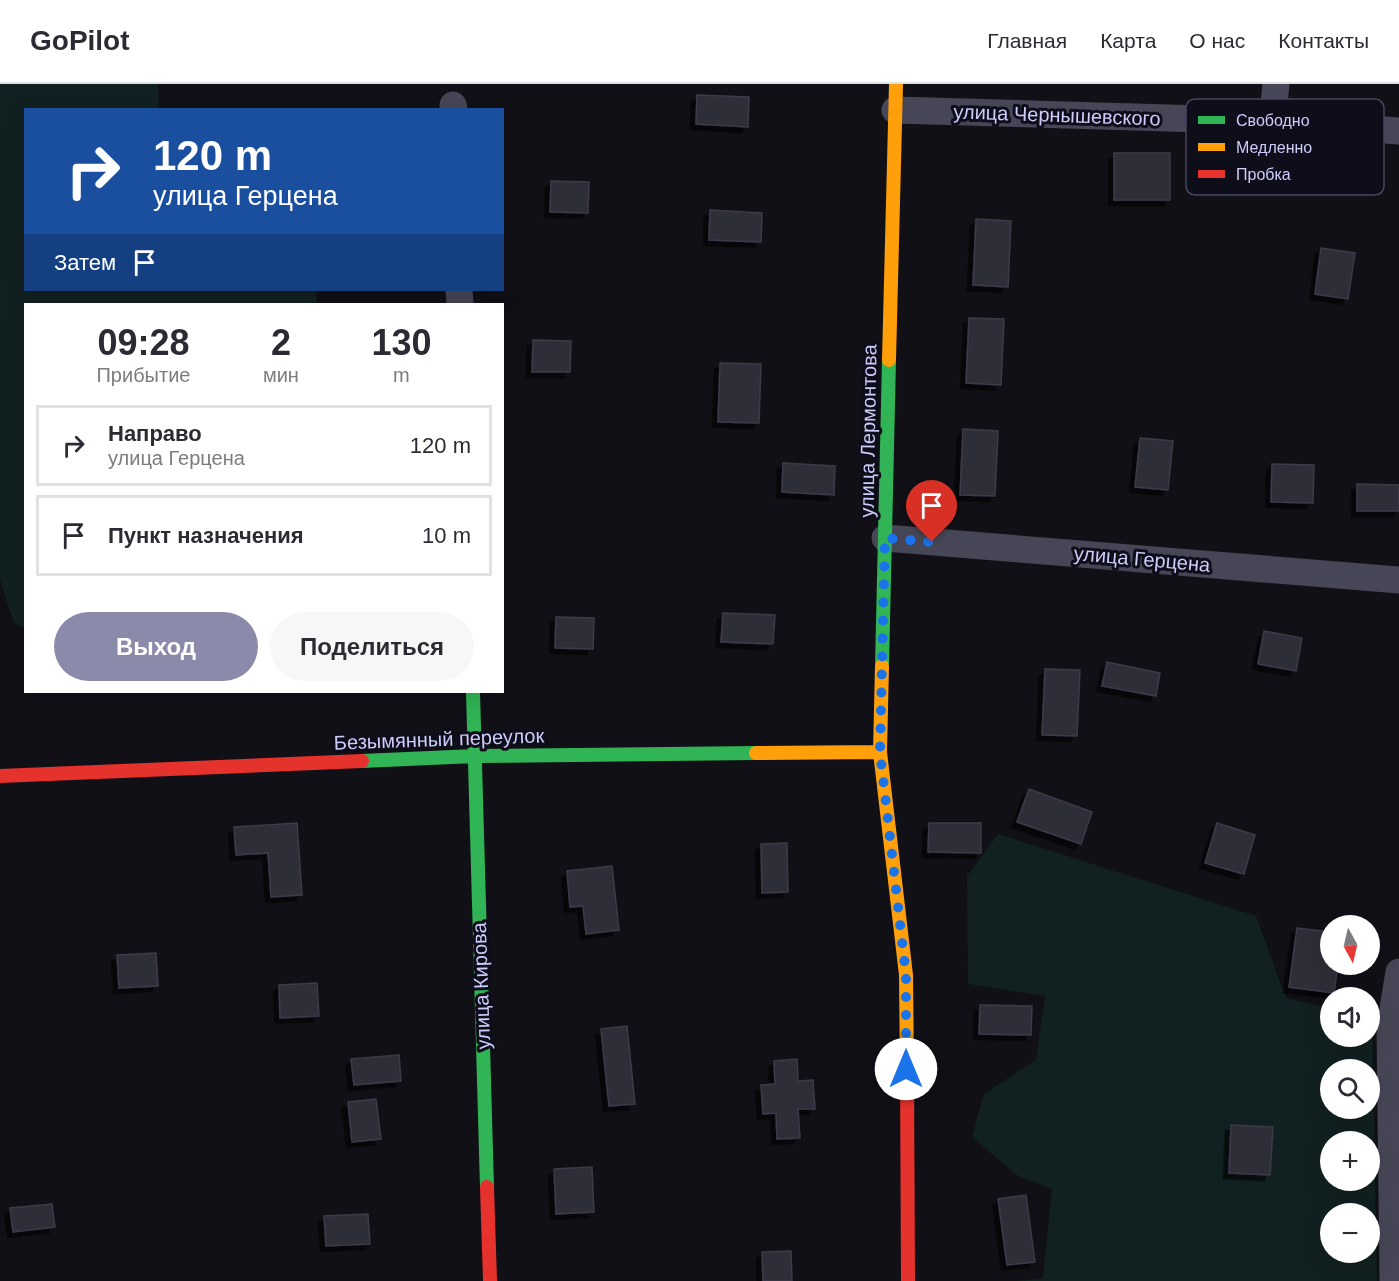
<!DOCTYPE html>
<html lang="ru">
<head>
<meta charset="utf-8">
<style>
	:root { --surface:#fff; --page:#f7f7f7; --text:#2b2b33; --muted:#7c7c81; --line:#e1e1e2; --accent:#8c8aaa }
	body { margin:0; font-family:Helvetica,sans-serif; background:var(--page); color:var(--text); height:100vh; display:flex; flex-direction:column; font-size:22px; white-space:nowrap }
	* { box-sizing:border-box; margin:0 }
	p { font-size:20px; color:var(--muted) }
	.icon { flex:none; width:33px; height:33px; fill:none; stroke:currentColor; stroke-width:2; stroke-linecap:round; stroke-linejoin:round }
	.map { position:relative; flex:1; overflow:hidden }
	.panel { position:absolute; left:24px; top:219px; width:480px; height:390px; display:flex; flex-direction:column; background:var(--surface); border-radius:0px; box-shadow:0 6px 24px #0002 }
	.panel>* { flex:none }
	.hud { position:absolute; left:24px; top:24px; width:480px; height:183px; border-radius:0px; box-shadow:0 6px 24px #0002; background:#1a4fa0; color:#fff; overflow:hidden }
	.needle { width:39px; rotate:172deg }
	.fabs { position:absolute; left:1320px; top:831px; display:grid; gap:12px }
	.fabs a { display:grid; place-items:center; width:60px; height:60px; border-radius:50%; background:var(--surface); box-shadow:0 6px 24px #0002; font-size:30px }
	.pin { position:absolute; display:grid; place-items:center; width:51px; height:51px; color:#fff; margin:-62px -26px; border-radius:50% 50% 50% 0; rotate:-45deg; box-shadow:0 0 6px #0007 }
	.pin .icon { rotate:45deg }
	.me { position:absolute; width:66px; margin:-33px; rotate:0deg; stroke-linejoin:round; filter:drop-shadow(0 0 4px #0008) }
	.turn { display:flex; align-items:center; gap:21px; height:126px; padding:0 30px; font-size:27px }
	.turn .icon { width:78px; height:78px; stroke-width:2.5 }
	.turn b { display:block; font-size:42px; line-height:51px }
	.then { display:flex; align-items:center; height:57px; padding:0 30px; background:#0003; gap:12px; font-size:22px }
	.eta { display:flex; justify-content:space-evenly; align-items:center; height:102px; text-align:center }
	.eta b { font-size:36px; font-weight:800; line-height:42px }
	.button { display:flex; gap:12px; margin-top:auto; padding:12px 30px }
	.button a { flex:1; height:69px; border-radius:36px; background:var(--accent); color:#fff; font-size:24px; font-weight:800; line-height:69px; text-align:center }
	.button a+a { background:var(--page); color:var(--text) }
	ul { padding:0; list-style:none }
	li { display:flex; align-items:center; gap:18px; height:81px; margin:0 12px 9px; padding:0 18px; border:3px solid var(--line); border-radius:0px }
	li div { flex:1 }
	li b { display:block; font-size:22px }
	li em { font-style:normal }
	header { display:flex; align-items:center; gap:36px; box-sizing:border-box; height:84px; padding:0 30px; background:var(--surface); border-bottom:2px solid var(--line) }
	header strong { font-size:28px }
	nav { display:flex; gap:33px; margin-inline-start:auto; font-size:21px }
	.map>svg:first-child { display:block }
	.green { fill:#112020; fill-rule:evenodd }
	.building { fill:#2f2d39; stroke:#3c3a4a; stroke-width:1.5; filter:url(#shadow) }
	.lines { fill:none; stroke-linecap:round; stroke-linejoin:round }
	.street { stroke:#464656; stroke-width:27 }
	.fast { stroke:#30b455; stroke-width:14 }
	.slow { stroke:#ff9f0a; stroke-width:14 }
	.jam { stroke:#e5322d; stroke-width:14 }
	.route { stroke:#1a73e8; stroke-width:10; stroke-dasharray:0 18 }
	.labels { text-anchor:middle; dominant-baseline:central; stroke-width:6; stroke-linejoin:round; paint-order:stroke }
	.street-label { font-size:20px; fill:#ceccf9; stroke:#0e0d1a }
	.key { fill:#0e0d1a; stroke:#48465d; stroke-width:1.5 }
	.key-label { font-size:16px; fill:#ceccf9 }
</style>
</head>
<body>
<header>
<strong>GoPilot</strong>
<nav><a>Главная</a><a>Карта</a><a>О нас</a><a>Контакты</a></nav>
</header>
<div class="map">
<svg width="1399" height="1197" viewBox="0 0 1399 1197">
	<defs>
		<filter id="shadow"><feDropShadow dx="-5.5" dy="5.5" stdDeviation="0" flood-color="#0009"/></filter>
	</defs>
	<rect width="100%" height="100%" fill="#111017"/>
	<path class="green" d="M0,0H158L159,25L26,26V206H316L317,220H26L25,545L13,537L0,496Z
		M998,750L1256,832L1286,914L1330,924V952H1370V932L1372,933L1377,1197H1018L1043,1194L1052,1105L1018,1092L972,1053L984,1010L1036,976L1045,912L968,900L967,792ZM1330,986H1370V1024H1330ZM1330,1058H1370V1096H1330ZM1330,1130H1370V1168H1330Z"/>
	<path class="building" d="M697,11L749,13L748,43L696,40Z
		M1114,69H1170V116H1114Z
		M551,97L589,98L588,129L550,128Z
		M710,126L762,129L761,158L709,156Z
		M976,135L1011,137L1008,203L973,201Z
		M1321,164L1355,169L1348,215L1315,210Z
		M969,234L1004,235L1001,301L966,299Z
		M533,256L571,257L570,288H532Z
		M720,279L761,280L759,339L718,338Z
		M963,345L998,347L995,412L960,411Z
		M1140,354L1173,357L1168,406L1135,403Z
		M783,379L835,382L834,411L782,408Z
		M1272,380L1314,381L1313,419L1271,418Z
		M1357,400L1399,401V427H1357Z
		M723,529L775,531L773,560L721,558Z
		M556,533L594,534L593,565L555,564Z
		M1264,547L1302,554L1296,587L1258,580Z
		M1107,578L1160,589L1156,612L1102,602Z
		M1045,585L1080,586L1077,652L1042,651Z
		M1029,705L1092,728L1081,760L1017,738Z
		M297,739L302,811L271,813L268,769L236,771L234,743Z
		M929,739H981V769L928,768Z
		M1217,739L1255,751L1244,790L1205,779Z
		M787,759L788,808L762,809L761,760Z
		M612,782L619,846L586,850L583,822L570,823L567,787Z
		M1297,844L1330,848V880H1338L1334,909L1289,903Z
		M156,869L158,902L119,904L117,871Z
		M317,899L319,932L280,934L279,901Z
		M980,921L1032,922L1031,951L979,950Z
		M627,942L635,1020L609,1022L601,945Z
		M399,971L401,997L354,1001L351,975Z
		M797,975L798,997L813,996L815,1025H798L800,1054L777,1055L776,1029L763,1030L761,1001L775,1000L774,977Z
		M376,1015L381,1055L352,1058L348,1018Z
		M1231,1041L1273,1043L1270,1091L1229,1089Z
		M592,1083L594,1128L556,1130L554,1085Z
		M1026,1111L1035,1178L1007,1181L998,1115Z
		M52,1120L55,1143L13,1148L10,1124Z
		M368,1130L370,1160L326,1162L324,1132Z
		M791,1167L792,1197H763L762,1168Z"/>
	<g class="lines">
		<path class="street" d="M1274,20L1276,0
			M453,21L454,26
			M895,26L1271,37L1399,47
			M459,206L460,220
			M885,454L1399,496
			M1393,1197L1390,943L1399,888"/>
		<path class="fast" d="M882,582L889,276
			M473,608L487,1103
			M362,677L475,672L756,669"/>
		<path class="slow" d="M889,276L896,0
			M882,582L880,668L906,891L907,986
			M756,669L880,668"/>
		<path class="jam" d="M0,692L362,677
			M907,986L908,1197
			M487,1103L490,1197"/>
	</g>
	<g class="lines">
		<path class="route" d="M906,985V891L880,668L885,454L932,458"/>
	</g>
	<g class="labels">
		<g class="street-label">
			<text transform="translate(1057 31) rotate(2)">улица Чернышевского</text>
			<text transform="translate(868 347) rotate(-89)">улица Лермонтова</text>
			<text transform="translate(1142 475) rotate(5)">улица Герцена</text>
			<text transform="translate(439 655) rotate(-2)">Безымянный переулок</text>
			<text transform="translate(481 902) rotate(-92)">улица Кирова</text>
		</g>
	</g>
	<rect x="1186" y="15" width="198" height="96" rx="9" class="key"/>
	<rect x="1198" y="32" width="27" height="8" fill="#30b455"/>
	<rect x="1198" y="59" width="27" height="8" fill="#ff9f0a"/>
	<rect x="1198" y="86" width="27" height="8" fill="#e5322d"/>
	<g class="key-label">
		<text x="1236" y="42">Свободно</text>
		<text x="1236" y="69">Медленно</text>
		<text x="1236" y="96">Пробка</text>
	</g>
</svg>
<div class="fabs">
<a><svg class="needle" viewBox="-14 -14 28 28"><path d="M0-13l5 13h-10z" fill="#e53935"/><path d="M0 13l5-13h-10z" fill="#7c7c81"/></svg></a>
<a><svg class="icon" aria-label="sound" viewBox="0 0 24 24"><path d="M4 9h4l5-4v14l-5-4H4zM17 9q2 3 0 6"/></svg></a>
<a><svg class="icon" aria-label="search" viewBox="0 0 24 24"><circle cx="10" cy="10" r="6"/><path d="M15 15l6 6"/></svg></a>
<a>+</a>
<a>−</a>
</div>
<div class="pin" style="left:932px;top:458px;background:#d93025"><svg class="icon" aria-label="arrive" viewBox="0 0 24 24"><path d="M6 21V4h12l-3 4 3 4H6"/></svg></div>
<svg class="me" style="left:906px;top:985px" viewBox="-20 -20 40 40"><circle r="19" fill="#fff"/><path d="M0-13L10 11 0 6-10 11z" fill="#1a73e8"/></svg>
<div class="hud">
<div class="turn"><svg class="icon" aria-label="right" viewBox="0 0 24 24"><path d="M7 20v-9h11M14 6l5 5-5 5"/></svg><div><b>120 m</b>улица Герцена</div></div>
<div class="then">Затем<svg class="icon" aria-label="arrive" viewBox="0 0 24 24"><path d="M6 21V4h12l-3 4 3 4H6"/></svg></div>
</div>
<section class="panel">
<div class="eta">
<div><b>09:28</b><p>Прибытие</p></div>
<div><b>2</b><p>мин</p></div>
<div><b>130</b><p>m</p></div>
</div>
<ul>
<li><svg class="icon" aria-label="right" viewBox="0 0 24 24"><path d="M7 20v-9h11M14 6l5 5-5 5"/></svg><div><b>Направо</b><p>улица Герцена</p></div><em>120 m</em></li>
<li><svg class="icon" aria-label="arrive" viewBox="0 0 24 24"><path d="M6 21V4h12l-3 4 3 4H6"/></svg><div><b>Пункт назначения</b></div><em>10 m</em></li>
</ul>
<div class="button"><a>Выход</a><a>Поделиться</a></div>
</section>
</div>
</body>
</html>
